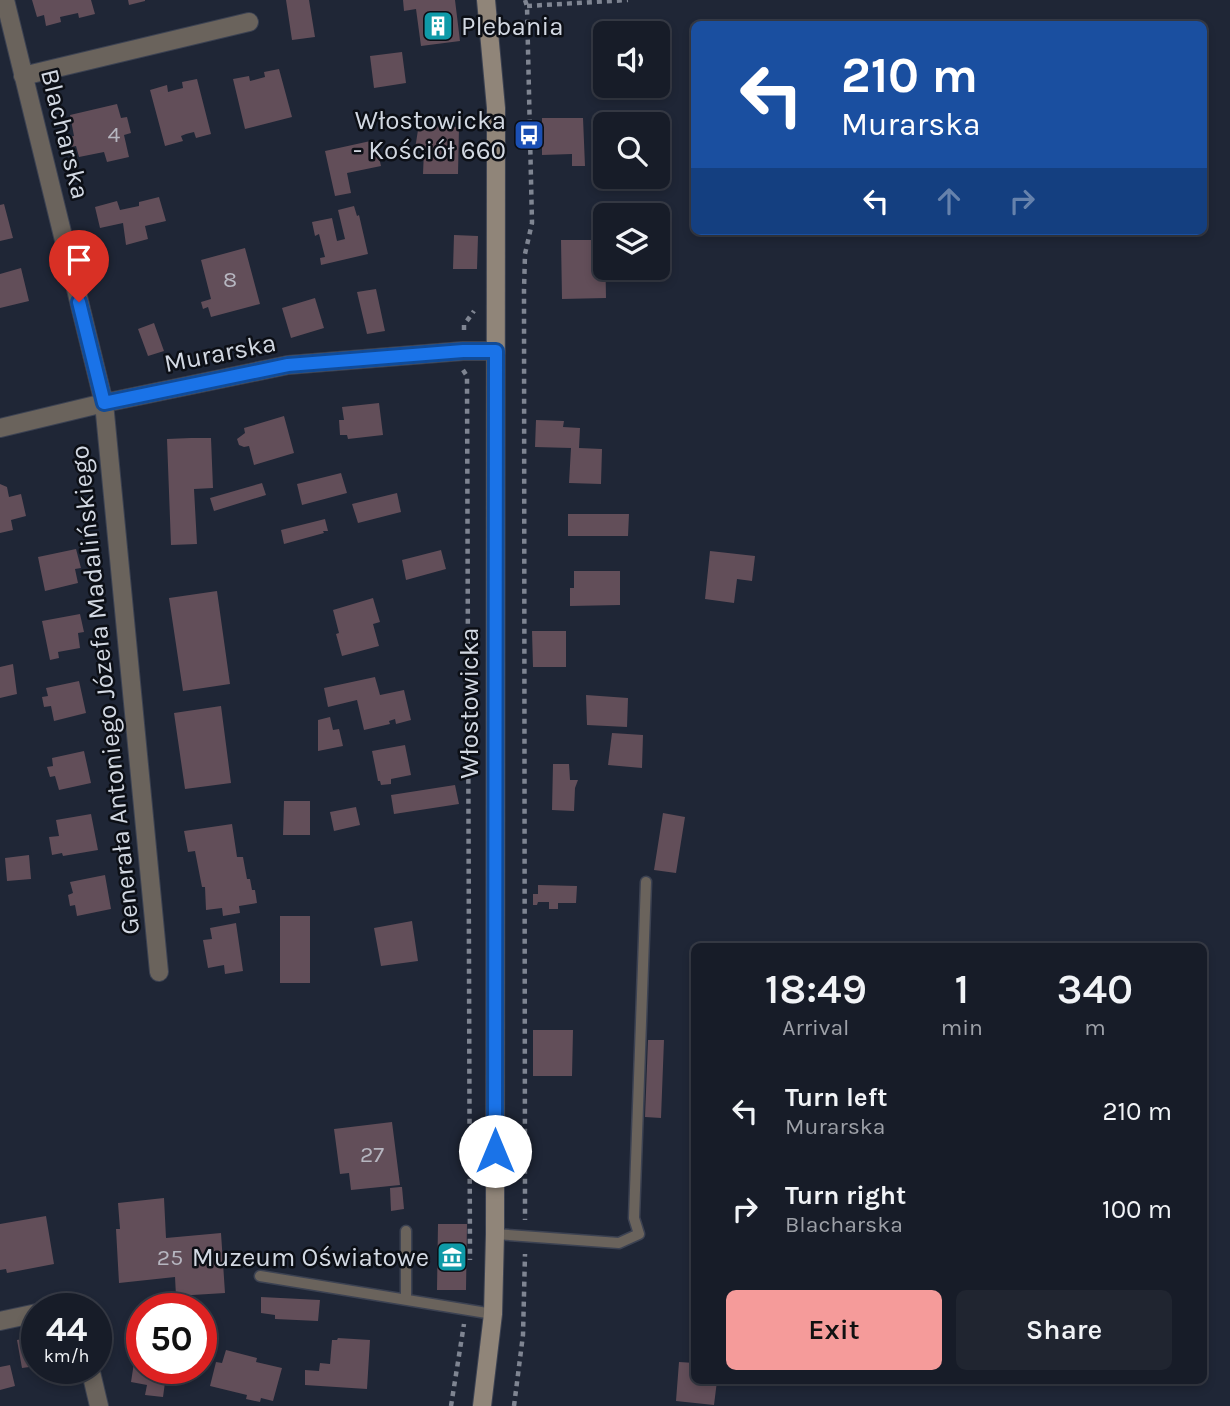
<!DOCTYPE html>
<html lang="en">
<head>
<meta charset="utf-8">
<style>
	:root { --surface:#171c28; --page:#202530; --text:#f1f3f6; --muted:#9ea1a8; --line:#363a45; --accent:#f59b9a }
	body { margin:0; font-family:Karla,sans-serif; background:var(--page); color:var(--text); height:100vh; display:flex; flex-direction:column; font-size:26px; white-space:nowrap }
	* { box-sizing:border-box; margin:0 }
	p { font-size:23px; color:var(--muted) }
	.icon { flex:none; width:38px; height:38px; fill:none; stroke:currentColor; stroke-width:2; stroke-linecap:round; stroke-linejoin:round }
	.map { position:relative; flex:1; overflow:hidden }
	.drawer { position:absolute; left:691px; top:943px; width:516px; height:441px; display:flex; flex-direction:column; background:var(--surface); border-radius:10px; box-shadow:0 4px 10px #0003,0 0 0 2px var(--line) }
	.drawer>* { flex:none }
	.banner { position:absolute; left:691px; top:21px; width:516px; height:214px; border-radius:10px; box-shadow:0 4px 10px #0003,0 0 0 2px var(--line); background:#1a4fa0; color:#fff; overflow:hidden }
	.fabs { position:absolute; left:593px; top:21px; display:grid; gap:14px }
	.fabs a { display:grid; place-items:center; width:77px; height:77px; border-radius:10px; background:var(--surface); box-shadow:0 4px 10px #0003,0 0 0 2px var(--line); font-size:35px }
	.speed { position:absolute; left:21px; top:1293px; display:flex; gap:14px; font-size:35px; font-weight:700; text-align:center }
	.speed>* { display:grid; place-content:center; width:91px; height:91px; border-radius:50%; background:var(--surface); box-shadow:0 4px 10px #0003,0 0 0 2px var(--line); line-height:1 }
	.speed small { font-size:18px; font-weight:400 }
	.speed .limit { border:10px solid #d22; background:#fff; color:#111 }
	.pin { position:absolute; display:grid; place-items:center; width:60px; height:60px; color:#fff; margin:-72px -30px; border-radius:50% 50% 50% 0; rotate:-45deg; box-shadow:0 0 7px #0007 }
	.pin .icon { rotate:45deg }
	.me { position:absolute; width:77px; margin:-38px; rotate:0deg; stroke-linejoin:round; filter:drop-shadow(0 0 5px #0008) }
	.turn { display:flex; align-items:center; gap:24px; height:147px; padding:0 35px; font-size:32px }
	.turn .icon { width:91px; height:91px; stroke-width:2.5 }
	.turn b { display:block; font-size:49px; line-height:60px }
	.lanes { display:flex; align-items:center; height:66px; padding:0 35px; background:#0003; justify-content:center; gap:35px; direction:ltr }
	.lanes .off { opacity:.35 }
	.eta { display:flex; justify-content:space-evenly; align-items:center; height:119px; text-align:center }
	.eta b { font-size:42px; font-weight:600; line-height:49px }
	.cta { display:flex; gap:14px; margin-top:auto; padding:14px 35px }
	.cta a { flex:1; height:80px; border-radius:10px; background:var(--accent); color:#111; font-size:28px; font-weight:600; line-height:80px; text-align:center }
	.cta a+a { background:var(--page); color:var(--text) }
	ul { padding:0; list-style:none }
	li { display:flex; align-items:center; gap:21px; height:98px; padding:0 35px }
	li div { flex:1 }
	li b { display:block; font-size:26px }
	li em { font-style:normal }
	.map>svg:first-child { display:block }
	.building { fill:#624e59 }
	.lines { fill:none; stroke-linecap:round; stroke-linejoin:round }
	.service-casing { stroke:#3c4252; stroke-width:13 }
	.minor-casing { stroke:#3c4252; stroke-width:20 }
	.secondary-casing { stroke:#3c4252; stroke-width:20 }
	.path { stroke:#7f8592; stroke-width:4.5; stroke-dasharray:5 5; stroke-linecap:butt }
	.service { stroke:#6a635c; stroke-width:10 }
	.minor { stroke:#6a635c; stroke-width:18 }
	.secondary { stroke:#908579; stroke-width:18 }
	.route-casing { stroke:#114b97; stroke-width:18 }
	.route { stroke:#1a73e8; stroke-width:12 }
	.labels { text-anchor:middle; dominant-baseline:central; stroke-width:5; stroke-linejoin:round; paint-order:stroke }
	.number-label { font-size:23px; fill:#b6b6c0 }
	.poi-label { font-size:26px; fill:#d2d8e2; stroke:#0c0f16; text-anchor:end }
	.street-label { font-size:26px; fill:#d2d8e2; stroke:#0c0f16 }
</style>
</head>
<body>
<div class="map">
<svg width="1230" height="1406" viewBox="0 0 1230 1406">
	<rect width="100%" height="100%" fill="#1f2636"/>
	<path class="building" d="M32,0H91L95,14L79,18L78,13L60,17L61,22L46,26L44,15L37,17Z
		M128,0H145V1L129,5Z
		M286,0H309L315,37L292,40Z
		M403,0H455L460,41L421,46L416,9L404,11Z
		M402,52L406,83L374,88L370,56Z
		M279,69L292,117L245,129L233,79L249,76L250,81L265,77L264,72Z
		M197,79L211,134L196,138L194,132L186,134L181,136L183,141L165,146L150,90L167,85L168,92L175,90L183,88L182,82Z
		M117,104L121,118L127,117L131,133L124,135L129,157L107,162L104,152L79,157L76,146L71,147L69,137L74,136L70,115Z
		M542,118H583L585,166H572V154L542,155Z
		M424,126L459,127L458,174H423L424,150L415,149L418,130H424Z
		M375,140L381,166L347,173L351,193L335,196L325,151Z
		M159,197L166,221L145,226L148,239L126,245L123,223L100,228L95,207L117,201L120,210L139,206V202Z
		M4,204L13,238L0,241V205Z
		M354,206L357,216L359,215L368,254L321,265L320,258L325,257L319,234L315,236L312,222L332,218L337,241L345,239L338,210Z
		M454,235L478,236L477,269H453Z
		M561,240H605L606,298L562,299Z
		M245,248L260,304L211,317L208,307L203,309L201,302L211,299L201,260Z
		M21,268L29,301L0,308V274Z
		M376,289L385,331L367,334L357,292Z
		M315,298L324,328L291,338L282,308Z
		M154,323L164,351L148,356L138,329Z
		M379,403L383,435L348,439L347,435H340L339,420H344L342,407Z
		M284,416L294,453L254,465L249,446L244,447L239,445L237,439L245,433L244,428Z
		M536,420L564,421L563,427L580,428L579,448L602,449L601,484L569,483L571,448L535,447Z
		M191,438H211L213,488L194,489L197,544L171,545L167,439Z
		M341,473L347,493L302,505L297,484Z
		M262,483L266,495L214,511L210,498Z
		M0,484L7,487L9,497L21,494L26,516L11,520L13,530L0,533Z
		M397,493L401,512L358,523L352,504Z
		M568,514H629L628,536H568Z
		M325,519L328,531H323L324,533L284,544L281,530Z
		M76,549L81,568L75,569L78,583L45,591L38,557Z
		M441,550L446,569L406,580L402,560Z
		M710,551L755,556L752,581L737,579L734,603L705,599Z
		M574,571H620V605L570,606V588H574Z
		M217,591L230,684L183,691L169,598Z
		M373,598L380,622L373,624L379,646L342,656L336,634L339,633L333,610Z
		M80,614L84,632L78,633L80,648L58,652L59,658L50,660L42,621Z
		M532,631H566V667H533Z
		M13,664L17,694L0,698V667Z
		M375,677L380,695L404,690L411,720L396,724L395,719L389,721L390,724L364,730L357,700L328,707L324,688Z
		M79,681L86,713L54,721L51,706L44,707L42,697L48,696L46,688Z
		M586,695L628,698L627,727L587,725Z
		M221,706L231,783L185,789L174,713Z
		M330,717L333,730L339,729L343,746L318,751V720Z
		M612,733L643,735L642,768L608,765Z
		M405,745L411,775L391,779V784L381,785L380,781H378L372,751Z
		M84,751L91,783L59,790L55,776L50,777L47,767L53,766L52,758Z
		M553,764H569L570,780H578L575,788L574,811L552,810Z
		M455,785L459,804L394,814L391,795Z
		M284,801H310V835H283Z
		M356,807L360,825L334,831L330,812Z
		M663,813L685,817L676,873L654,870Z
		M91,814L98,850L63,856L62,853L52,855L49,837L59,836L56,820Z
		M232,824L237,857H243L247,879H250L252,890H255L257,903L239,906L240,913L223,916L222,908L206,910L205,887H202L195,851L188,852L184,831Z
		M29,855L31,879L7,881L5,858Z
		M105,875L111,909L77,916L75,905L70,906L68,895L73,893L70,882Z
		M538,885L577,886L576,903H558V909H549V902H538L537,905H533V894H538Z
		M280,916H310V983H280Z
		M412,921L418,961L381,966L374,928Z
		M236,923L243,971L225,974L224,965L208,968L203,940L212,939L210,928Z
		M533,1030H573L572,1076H533Z
		M648,1040H664L661,1118L645,1117Z
		M392,1122L400,1185L351,1190L349,1173L340,1174L334,1129Z
		M400,1187H402L404,1209L391,1211L390,1188Z
		M164,1198L166,1238L221,1233L225,1293L176,1296L175,1277L119,1283L116,1229H120L118,1203Z
		M46,1216L54,1264L7,1273L6,1269L0,1270V1224Z
		M438,1224H467L466,1290H437Z
		M261,1297L320,1300L318,1321L275,1319V1315L261,1313Z
		M37,1336V1366L22,1368L17,1340Z
		M338,1338L370,1340L367,1389L305,1385V1370L319,1371L320,1363L330,1364L332,1340H337Z
		M136,1350L142,1351V1368H167L163,1397L145,1395L147,1385L131,1382Z
		M226,1350L257,1358L256,1362L282,1368L273,1401L261,1398L260,1402L246,1399L247,1395L210,1386L216,1362L222,1363Z
		M679,1362L695,1363V1381H717L714,1405L676,1401Z
		M10,1365L15,1386L0,1390V1367Z"/>
	<g class="lines">
		<g class="service-casing">
			<path id="service" d="M406,1231V1299
				M495,1234L619,1243L639,1234L634,1218L646,882
				M260,1276L493,1314"/>
		</g>
		<g class="minor-casing">
			<path id="minor" d="M5,0L104,403L159,972
				M23,76L249,22
				M0,428L104,403L288,365L463,351H496
				M0,1321L37,1313
				M90,1368L99,1406"/>
		</g>
		<g class="secondary-casing">
			<path id="secondary" d="M482,1406L493,1314L495,1234L496,108L486,0"/>
		</g>
		<path class="path" d="M525,0L527,6L532,223L525,254L524,290L525,1220
			M527,6L628,0
			M464,330V325L474,311
			M463,370L467,376L470,1260
			M451,1406L464,1324
			M514,1406L523,1335L525,1254"/>
		<use href="#service" class="service"/>
		<use href="#minor" class="minor"/>
		<use href="#secondary" class="secondary"/>
	</g>
	<g class="lines">
		<g class="route-casing">
			<path id="route" d="M79,302L104,403L288,365L463,351H496L495,1151"/>
		</g>
		<use href="#route" class="route"/>
	</g>
	<defs>
		<g id="building-square" transform="scale(1.575)"><rect x="-9" y="-9" width="18" height="18" rx="4" fill="#0f9aa8" stroke="#0c0f16"/><path d="M-4-6H4V6H1V3H-1V6H-4ZM-2.5-4.3h1.7v1.8h-1.7ZM.8-4.3h1.7v1.8H.8ZM-2.5-1h1.7V.8h-1.7ZM.8-1h1.7V.8H.8Z" fill="#fff"/></g>
		<g id="bus-square" transform="scale(1.575)"><rect x="-9" y="-9" width="18" height="18" rx="4" fill="#1a4fb4" stroke="#0c0f16"/><path d="M-5-6H5V4H4V6H2V4H-2V6H-4V4H-5ZM-3.5-4V0h7V-4ZM-3.5 1.2v1.5H-2V1.2ZM2 1.2v1.5H3.5V1.2Z" fill="#fff"/></g>
		<g id="museum-square" transform="scale(1.575)"><rect x="-9" y="-9" width="18" height="18" rx="4" fill="#0f9aa8" stroke="#0c0f16"/><path d="M0-6L6-3V-2H-6V-3ZM-5-1h2V3h-2ZM-1-1h2V3h-2ZM3-1h2V3H3ZM-6 4H6V6H-6Z" fill="#fff"/></g>
	</defs>
	<g fill-rule="evenodd">
		<use href="#building-square" x="438" y="26"/>
		<use href="#bus-square" x="529" y="135"/>
		<use href="#museum-square" x="452" y="1257"/>
	</g>
	<g class="labels">
		<g class="number-label">
			<text x="114" y="134">4</text>
			<text x="230" y="279">8</text>
			<text x="372" y="1154">27</text>
			<text x="170" y="1257">25</text>
		</g>
		<g class="poi-label">
			<text x="461" y="26" text-anchor="start">Plebania</text>
			<text x="506" y="120">Włostowicka<tspan x="506" dy="30">- Kościół 660</tspan></text>
			<text x="429" y="1257">Muzeum Oświatowe</text>
		</g>
		<g class="street-label">
			<text transform="translate(65 134) rotate(76)">Blacharska</text>
			<text transform="translate(220 353) rotate(-11)">Murarska</text>
			<text transform="translate(105 690) rotate(-96)">Generała Antoniego Józefa Madalińskiego</text>
			<text transform="translate(469 703) rotate(-90)">Włostowicka</text>
		</g>
	</g>
</svg>
<div class="fabs">
<a><svg class="icon" aria-label="sound" viewBox="0 0 24 24"><path d="M4 9h4l5-4v14l-5-4H4zM17 9q2 3 0 6"/></svg></a>
<a><svg class="icon" aria-label="search" viewBox="0 0 24 24"><circle cx="10" cy="10" r="6"/><path d="M15 15l6 6"/></svg></a>
<a><svg class="icon" aria-label="layers" viewBox="0 0 24 24"><path d="M12 4l9 5-9 5-9-5zM3 14l9 5 9-5"/></svg></a>
</div>
<div class="speed"><div>44<small>km/h</small></div><div class="limit">50</div></div>
<div class="pin" style="left:79px;top:302px;background:#d93025"><svg class="icon" aria-label="arrive" viewBox="0 0 24 24"><path d="M6 21V4h12l-3 4 3 4H6"/></svg></div>
<svg class="me" style="left:495px;top:1151px" viewBox="-20 -20 40 40"><circle r="19" fill="#fff"/><path d="M0-13L10 11 0 6-10 11z" fill="#1a73e8"/></svg>
<div class="banner">
<div class="turn"><svg class="icon" aria-label="left" viewBox="0 0 24 24"><path d="M17 20v-9H6M10 6l-5 5 5 5"/></svg><div><b>210 m</b>Murarska</div></div>
<div class="lanes"><svg class="icon" aria-label="left" viewBox="0 0 24 24"><path d="M17 20v-9H6M10 6l-5 5 5 5"/></svg><svg class="icon off" aria-label="ahead" viewBox="0 0 24 24"><path d="M12 20V5M6 11l6-6 6 6"/></svg><svg class="icon off" aria-label="right" viewBox="0 0 24 24"><path d="M7 20v-9h11M14 6l5 5-5 5"/></svg></div>
</div>
<section class="drawer">
<div class="eta">
<div><b>18:49</b><p>Arrival</p></div>
<div><b>1</b><p>min</p></div>
<div><b>340</b><p>m</p></div>
</div>
<ul>
<li><svg class="icon" aria-label="left" viewBox="0 0 24 24"><path d="M17 20v-9H6M10 6l-5 5 5 5"/></svg><div><b>Turn left</b><p>Murarska</p></div><em>210 m</em></li>
<li><svg class="icon" aria-label="right" viewBox="0 0 24 24"><path d="M7 20v-9h11M14 6l5 5-5 5"/></svg><div><b>Turn right</b><p>Blacharska</p></div><em>100 m</em></li>
</ul>
<div class="cta"><a>Exit</a><a>Share</a></div>
</section>
</div>
</body>
</html>
